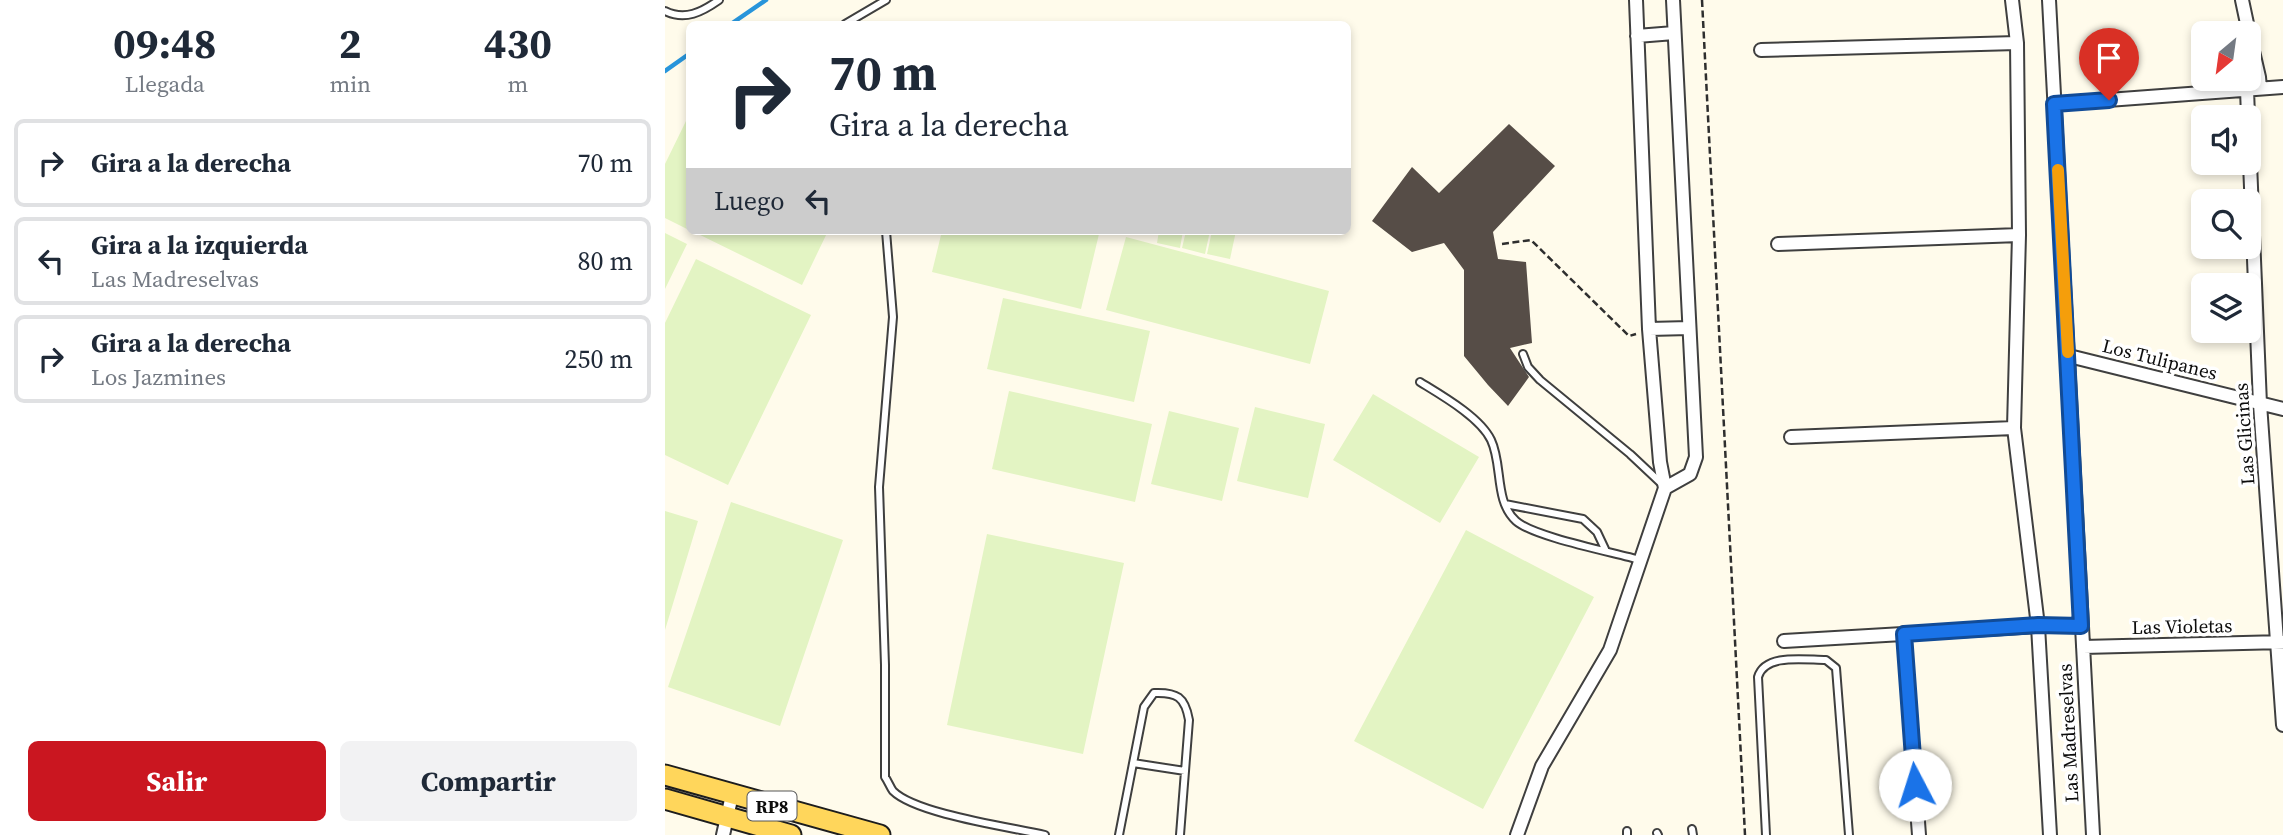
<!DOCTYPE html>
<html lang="es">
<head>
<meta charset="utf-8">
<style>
	:root { --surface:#fff; --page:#f2f2f3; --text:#1f2937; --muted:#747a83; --line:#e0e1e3; --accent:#ca1620 }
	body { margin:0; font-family:"Source Serif 4",serif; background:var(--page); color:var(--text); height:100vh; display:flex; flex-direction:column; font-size:26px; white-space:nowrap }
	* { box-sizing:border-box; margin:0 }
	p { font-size:23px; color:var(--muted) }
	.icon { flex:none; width:38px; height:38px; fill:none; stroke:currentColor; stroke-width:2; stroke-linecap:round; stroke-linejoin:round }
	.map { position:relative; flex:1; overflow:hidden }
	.drawer { display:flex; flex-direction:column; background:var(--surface); width:665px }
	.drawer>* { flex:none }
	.hud { position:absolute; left:21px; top:21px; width:665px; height:214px; border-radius:10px; box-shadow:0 4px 10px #0003; background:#fff; color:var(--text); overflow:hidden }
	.needle { width:46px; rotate:209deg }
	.controls { position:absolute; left:1526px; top:21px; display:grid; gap:14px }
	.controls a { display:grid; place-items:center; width:70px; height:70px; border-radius:10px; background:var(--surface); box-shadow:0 4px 10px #0003; font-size:35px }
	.pin { position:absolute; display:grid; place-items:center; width:60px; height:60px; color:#fff; margin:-72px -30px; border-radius:50% 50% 50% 0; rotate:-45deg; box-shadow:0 0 7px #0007 }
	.pin .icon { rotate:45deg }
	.me { position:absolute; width:77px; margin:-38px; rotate:355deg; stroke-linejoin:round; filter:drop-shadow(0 0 5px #0008) }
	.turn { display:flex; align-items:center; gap:24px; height:147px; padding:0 28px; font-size:32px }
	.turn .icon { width:91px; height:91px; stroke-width:2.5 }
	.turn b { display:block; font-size:49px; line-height:60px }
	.then { display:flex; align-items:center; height:66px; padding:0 28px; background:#0003; gap:14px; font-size:26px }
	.eta { display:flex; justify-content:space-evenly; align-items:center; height:119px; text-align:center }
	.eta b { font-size:42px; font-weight:700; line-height:49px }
	.primary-button { display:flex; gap:14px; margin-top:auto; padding:14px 28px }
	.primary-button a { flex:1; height:80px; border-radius:10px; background:var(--accent); color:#fff; font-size:28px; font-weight:700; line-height:80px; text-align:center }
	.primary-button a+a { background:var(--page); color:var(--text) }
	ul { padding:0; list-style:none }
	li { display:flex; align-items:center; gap:21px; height:88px; margin:0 14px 10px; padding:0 14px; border:4px solid var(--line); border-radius:10px }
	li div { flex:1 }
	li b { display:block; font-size:26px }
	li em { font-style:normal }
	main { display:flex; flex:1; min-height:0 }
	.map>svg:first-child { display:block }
	.pitch { fill:#e3f4c3 }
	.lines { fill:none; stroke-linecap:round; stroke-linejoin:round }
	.stream { stroke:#2895db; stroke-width:4.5 }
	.building { fill:#564d47 }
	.lane-casing { stroke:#3f3f3f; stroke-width:10 }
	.street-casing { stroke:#3f3f3f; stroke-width:16 }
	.primary-casing { stroke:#1d1d1d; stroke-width:23 }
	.path { stroke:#2e2e2e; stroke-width:2.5; stroke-dasharray:7 3.5; stroke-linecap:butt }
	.lane { stroke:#fff; stroke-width:6 }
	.street { stroke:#fff; stroke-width:12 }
	.primary { stroke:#ffd65b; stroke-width:19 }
	.route-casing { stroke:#114b97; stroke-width:18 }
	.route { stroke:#1a73e8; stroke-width:12 }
	.slow { stroke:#f59e0b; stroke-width:12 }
	.labels { text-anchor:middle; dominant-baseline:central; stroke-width:7; stroke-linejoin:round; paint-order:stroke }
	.shield { fill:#fff; stroke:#555; stroke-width:2 }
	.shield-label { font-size:18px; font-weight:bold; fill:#0c0c0c }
	.street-label { font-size:19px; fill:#0c0c0c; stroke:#fff }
</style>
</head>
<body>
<main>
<section class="drawer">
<div class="eta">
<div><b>09:48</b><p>Llegada</p></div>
<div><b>2</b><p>min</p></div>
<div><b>430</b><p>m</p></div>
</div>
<ul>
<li><svg class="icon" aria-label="right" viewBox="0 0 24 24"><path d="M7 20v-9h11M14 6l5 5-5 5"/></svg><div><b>Gira a la derecha</b></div><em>70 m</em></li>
<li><svg class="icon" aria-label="left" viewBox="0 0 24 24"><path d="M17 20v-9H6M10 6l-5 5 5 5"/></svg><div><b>Gira a la izquierda</b><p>Las Madreselvas</p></div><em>80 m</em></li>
<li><svg class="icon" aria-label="right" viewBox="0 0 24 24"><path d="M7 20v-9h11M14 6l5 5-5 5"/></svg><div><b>Gira a la derecha</b><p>Los Jazmines</p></div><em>250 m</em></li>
</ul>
<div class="primary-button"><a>Salir</a><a>Compartir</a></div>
</section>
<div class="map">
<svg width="1618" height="835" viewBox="0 0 1618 835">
	<rect width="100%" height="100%" fill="#fffbeb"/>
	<path class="pitch" d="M21,121L24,123V230L0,218V164Z
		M27,231H163L137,285Z
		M277,231H424L434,234L416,309L267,272Z
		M494,231H518L515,248L492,243Z
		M521,231H545L540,254L517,248Z
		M547,231H571L565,259L542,254Z
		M0,233L22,244L0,289Z
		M461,237L664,291L645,364L441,310Z
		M31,259L146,315L63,485L0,455V323Z
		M338,298L485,331L469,402L322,369Z
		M344,391L487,424L470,502L327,469Z
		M708,394L814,457L775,523L668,460Z
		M590,407L660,424L643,498L572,481Z
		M504,411L574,428L557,501L486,484Z
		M66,502L178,540L115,726L3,687Z
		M0,511L33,521L0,630Z
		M801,530L929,597L818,809L689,741Z
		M322,534L459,563L418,754L282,725Z"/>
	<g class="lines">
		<path class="stream" d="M66,24L101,0
			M0,71L24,54"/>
	</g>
	<path class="building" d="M844,124L890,166L828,232L833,259L861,262L867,343L845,348L864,377L843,406L823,385L799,356V270L779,243L747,252L707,221L747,167L774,193Z"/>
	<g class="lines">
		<g class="lane-casing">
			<path id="lane" d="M0,11C20,21 37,12 54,0
				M180,24L221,0
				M221,231L228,317L214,487L220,665V777C223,781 225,787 228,791C251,814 345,827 380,835
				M858,354L863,367L875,380L965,454L998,485
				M755,382C776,395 815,417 826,440C838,465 829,501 851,521C869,537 947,552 975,560
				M840,504L918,519L932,532L940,549
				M1373,626L1416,627
				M468,763L520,771
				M1027,829L1028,835
				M962,831V835
				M992,833L993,835
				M454,835L479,707L489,693C512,692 520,697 524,720L515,835
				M1101,835L1093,677C1100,653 1140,660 1161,660L1171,668L1184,835"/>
		</g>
		<g class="street-casing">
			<path id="street" d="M1347,0L1352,43L1354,235L1349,428L1373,626L1385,835
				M1384,0L1428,835
				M1577,0L1584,33
				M1584,34L1594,77L1595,88
				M972,36L1009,33
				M1096,50L1352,43
				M1582,89L1583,117
				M1389,104L1618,87
				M1584,139L1595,404L1618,725
				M1113,244L1354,235
				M984,329L1024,328
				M1404,356L1618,409
				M1126,437L1349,428
				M1000,488L1025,474L1031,457L1008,0
				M1239,633L1254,835
				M1119,641L1373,626
				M1418,647L1618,642
				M58,835L67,795
				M852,835L877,766L945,650L1000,488L995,462L984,329L971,0"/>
		</g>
		<g class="primary-casing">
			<path id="primary" d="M0,775L215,835
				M0,799L126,835"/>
		</g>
		<path class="path" d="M1037,0L1080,835
			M837,244L866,240L964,336L971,334"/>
		<use href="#lane" class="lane"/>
		<use href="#street" class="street"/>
		<use href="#primary" class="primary"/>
	</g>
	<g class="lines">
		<g class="route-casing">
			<path id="route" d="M1250,785L1239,634L1373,625L1416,626L1389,104L1444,100"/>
		</g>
		<use href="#route" class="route"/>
		<path class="slow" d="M1393,170L1403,352"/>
	</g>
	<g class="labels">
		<rect class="shield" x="82.5" y="791.5" width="49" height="29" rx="5"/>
		<g class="shield-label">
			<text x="107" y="806">RP8</text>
		</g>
		<g class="street-label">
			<text transform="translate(1495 359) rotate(14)">Los Tulipanes</text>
			<text transform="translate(1579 434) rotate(-94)">Las Glicinas</text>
			<text transform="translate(1517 626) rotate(-1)">Las Violetas</text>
			<text transform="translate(1403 733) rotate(-93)">Las Madreselvas</text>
		</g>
	</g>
</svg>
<div class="controls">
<a><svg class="needle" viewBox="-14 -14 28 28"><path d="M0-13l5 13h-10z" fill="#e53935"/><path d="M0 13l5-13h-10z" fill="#747a83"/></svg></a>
<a><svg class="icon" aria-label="sound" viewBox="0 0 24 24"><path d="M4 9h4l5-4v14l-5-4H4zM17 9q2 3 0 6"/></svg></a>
<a><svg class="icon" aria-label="search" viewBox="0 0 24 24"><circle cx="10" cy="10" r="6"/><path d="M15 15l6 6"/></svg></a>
<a><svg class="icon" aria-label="layers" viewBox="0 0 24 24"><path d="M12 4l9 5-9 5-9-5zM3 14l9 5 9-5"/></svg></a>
</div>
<div class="pin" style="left:1444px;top:100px;background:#d93025"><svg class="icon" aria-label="arrive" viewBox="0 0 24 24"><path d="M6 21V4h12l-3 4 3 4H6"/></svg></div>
<svg class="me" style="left:1250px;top:785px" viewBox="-20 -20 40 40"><circle r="19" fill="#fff"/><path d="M0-13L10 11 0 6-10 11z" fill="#1a73e8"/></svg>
<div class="hud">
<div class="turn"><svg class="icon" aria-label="right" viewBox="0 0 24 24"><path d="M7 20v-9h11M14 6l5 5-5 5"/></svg><div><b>70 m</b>Gira a la derecha</div></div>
<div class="then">Luego<svg class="icon" aria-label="left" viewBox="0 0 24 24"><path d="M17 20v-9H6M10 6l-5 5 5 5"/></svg></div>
</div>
</div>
</main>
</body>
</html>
